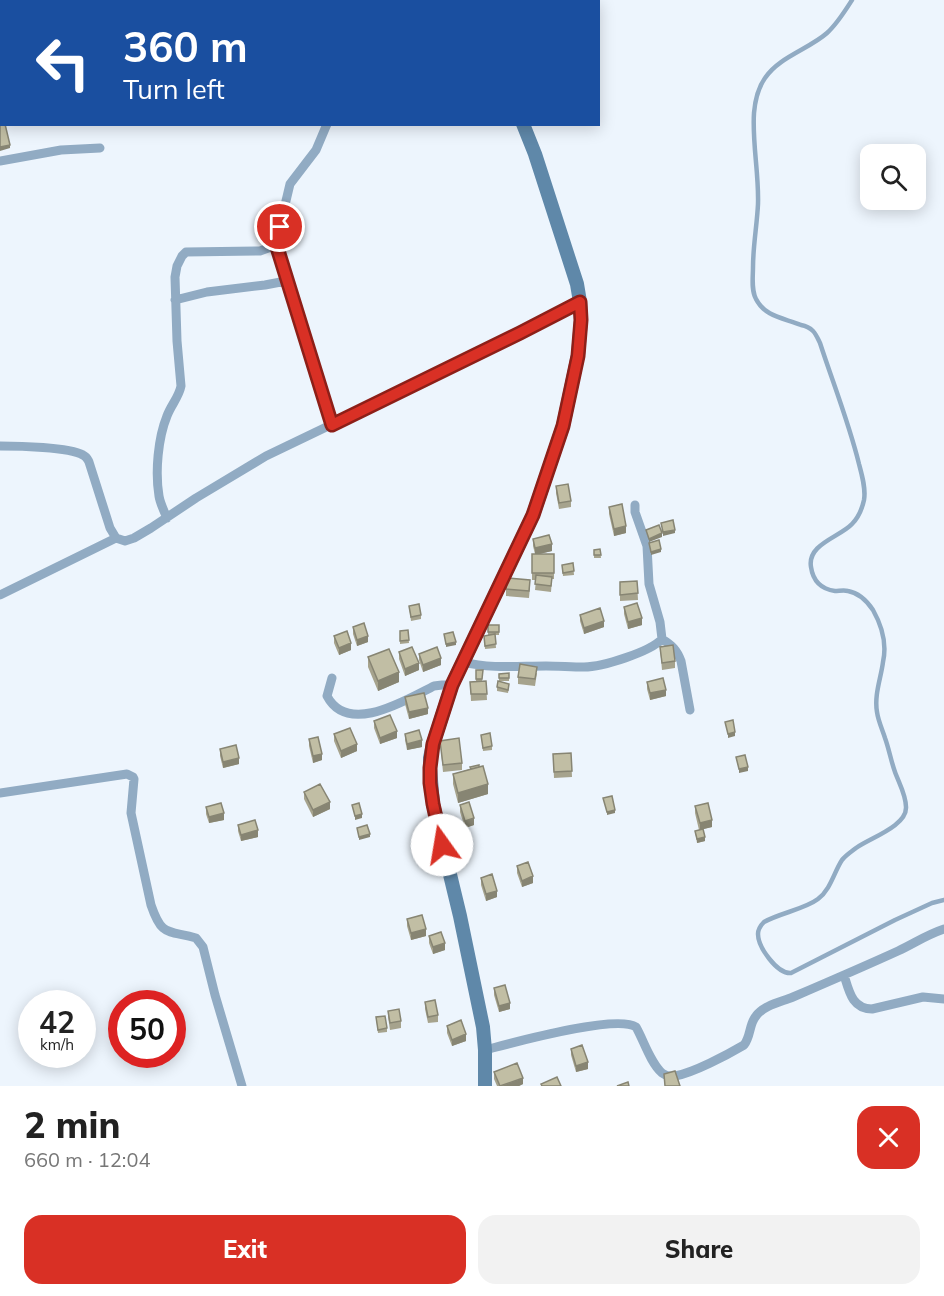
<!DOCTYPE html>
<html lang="en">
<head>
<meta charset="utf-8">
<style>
	:root { --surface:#fff; --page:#f2f2f2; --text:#222; --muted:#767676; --accent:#d93025 }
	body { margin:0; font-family:Mulish,sans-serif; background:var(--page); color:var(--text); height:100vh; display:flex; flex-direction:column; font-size:22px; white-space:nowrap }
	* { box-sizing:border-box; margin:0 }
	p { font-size:20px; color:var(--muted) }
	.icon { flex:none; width:33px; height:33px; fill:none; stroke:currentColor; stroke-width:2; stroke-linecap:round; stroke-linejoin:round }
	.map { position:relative; height:1086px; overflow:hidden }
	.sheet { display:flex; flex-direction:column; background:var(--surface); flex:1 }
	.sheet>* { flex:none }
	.guide { position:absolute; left:0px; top:0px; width:600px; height:126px; box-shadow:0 3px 15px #0003; background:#1a4fa0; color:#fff; overflow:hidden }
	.tools { position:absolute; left:860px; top:144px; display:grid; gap:12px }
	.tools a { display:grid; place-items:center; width:66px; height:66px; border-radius:12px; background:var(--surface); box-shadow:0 3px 15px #0003; font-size:30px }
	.speed { position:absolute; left:18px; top:990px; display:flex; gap:12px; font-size:30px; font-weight:700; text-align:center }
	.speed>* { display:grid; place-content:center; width:78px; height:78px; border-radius:50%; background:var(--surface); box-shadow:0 3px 15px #0003; line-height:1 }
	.speed small { font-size:15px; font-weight:400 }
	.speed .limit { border:9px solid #d22; background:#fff; color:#111 }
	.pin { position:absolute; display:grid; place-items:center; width:51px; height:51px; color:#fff; margin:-26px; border:3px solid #fff; border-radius:50%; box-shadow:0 2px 6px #0007 }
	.me { position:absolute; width:66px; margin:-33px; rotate:347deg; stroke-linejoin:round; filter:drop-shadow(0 0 4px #0008) }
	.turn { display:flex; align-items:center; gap:21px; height:126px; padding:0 24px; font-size:27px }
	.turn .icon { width:78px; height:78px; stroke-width:2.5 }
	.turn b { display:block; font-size:42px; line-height:51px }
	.round { display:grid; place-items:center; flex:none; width:63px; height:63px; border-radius:18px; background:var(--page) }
	.overview { display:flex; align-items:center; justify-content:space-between; height:102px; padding:0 24px }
	h1 { font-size:36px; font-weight:800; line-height:45px }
	.cta { display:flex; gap:12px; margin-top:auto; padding:12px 24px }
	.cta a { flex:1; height:69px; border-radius:18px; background:var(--accent); color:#fff; font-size:24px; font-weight:800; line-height:69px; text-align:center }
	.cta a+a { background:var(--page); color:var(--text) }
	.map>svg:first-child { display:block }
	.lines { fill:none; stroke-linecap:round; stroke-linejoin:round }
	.service { stroke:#91abc3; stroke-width:4.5 }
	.minor { stroke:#91abc3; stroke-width:9 }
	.secondary { stroke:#5f88a9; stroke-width:14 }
	.wall { fill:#a6a38d }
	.shaded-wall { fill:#878573 }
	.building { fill:#c1bea4; stroke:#878573; stroke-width:1.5 }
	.route-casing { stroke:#8d1f18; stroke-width:15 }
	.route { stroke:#d93025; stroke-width:10 }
</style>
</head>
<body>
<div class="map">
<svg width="944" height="1086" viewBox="0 0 944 1086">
	<rect width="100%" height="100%" fill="#edf5fd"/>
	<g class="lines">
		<path class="service" d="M852,0C845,11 837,24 827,33C809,49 779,57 765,78C758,88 755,101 754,113C752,143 759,173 758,204C757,225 753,246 753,267C753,277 751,290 756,299C765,317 784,318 801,325C806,326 810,328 813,331C816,334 818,339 820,343C833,383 849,423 859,464C862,475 866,489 864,500C862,509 859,517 852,524C840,537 807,544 811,567C813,581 821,589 835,591C839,591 844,590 848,591C859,593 867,601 873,610C882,626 887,644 883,662C881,678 874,695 877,712C878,720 882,729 885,738C889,749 891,761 895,772C899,783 906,795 906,807C907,826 870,838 856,848C851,852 846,855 842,860C834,872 831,889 818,899C805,909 780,913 764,922C760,926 758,929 758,934C758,947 777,974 791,973L895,920L932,903L944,900"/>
		<path class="minor" d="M0,161L61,150L100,148
			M276,244L286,281
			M175,300L207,292L265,285L286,281L332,425
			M0,446C18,446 69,447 83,455C87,457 87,458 89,462L110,528L116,538L125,541L134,538L151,528L196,498L266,456L520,334L580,302
			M167,518C164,511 160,503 159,496C155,472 158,438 167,416C171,405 179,397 181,386L177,341L175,277L177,266L182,256L186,252L260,251L271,247L276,244L278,239L281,213L285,205L290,184L316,150L327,124
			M0,595L116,538
			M662,639C672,645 677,650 681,661L690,710
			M463,662C491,669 518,666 546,666C559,666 571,667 584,667C602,667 650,652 662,639L660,622L649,584L647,546L635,512V505
			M332,678L327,696C348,736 406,700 434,686L442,685H452
			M0,793L127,774L133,777L134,779L131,813L151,905C162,937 167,930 196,938L203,947L215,995L242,1086
			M844,975C849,991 852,1009 872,1009L923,997L944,999
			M485,1050C512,1043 616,1014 636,1027C644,1041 650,1062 662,1073C666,1076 670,1077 675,1076C693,1073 727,1055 744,1045C751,1036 749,1024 756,1016C764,1005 781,1002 793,997C828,982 863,967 898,951C915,943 926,935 944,929"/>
		<path class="secondary" d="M469,0L470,2
			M485,1086V1050L483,1027L460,916L433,804L430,768V758L433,744L452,685L533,515L563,426L578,355L581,320L580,302L577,284L535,154L523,124"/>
	</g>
	<path class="wall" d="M556,486L571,501V507L559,509L556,493Z
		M609,507L626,533L614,536L609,514Z
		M533,539L552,551L539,554H554V579H552L551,592L535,590L536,580H532V554H535L533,546Z
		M600,549L601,558H594V550Z
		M573,563L574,575L563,576L562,565Z
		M637,581L638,600L620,601V582Z
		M530,587L529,598L506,596V589Z
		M409,606L421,615V619L411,621Z
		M624,607L642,625L628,629L624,614Z
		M580,615L604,627L584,634L580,621Z
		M488,625H499V635H495L496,648L485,649L484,636L491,635H488Z
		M353,627L368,642L357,646L353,634Z
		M408,630L409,643L400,644V631Z
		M334,636L351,650L339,655L334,643Z
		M660,647L675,661V668L662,670Z
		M399,652L419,670L405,676L399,659Z
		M419,654L441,665L423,672L419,660Z
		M368,657L399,682L378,691L368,667Z
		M476,670H483L482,681H486L487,700L471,701L470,682H476Z
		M509,673V681H500L509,687L508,693L497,691V687L499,681V674Z
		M537,673L535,686L518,684V677Z
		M647,682L666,696L650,700L647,689Z
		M405,697L428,714L409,719L405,704Z
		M374,721L397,738L380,744L374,728Z
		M334,734L357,751L341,758L334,741Z
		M405,734L422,747L407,750L405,740Z
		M481,735L492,746V750L483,751Z
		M309,739L322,760L313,763L309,746Z
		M440,741L462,763V770L443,772Z
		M220,749L239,764L223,768L220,756Z
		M571,753L572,777L554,778L553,754Z
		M470,769L488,794L458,803L453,784V774Z
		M304,792L330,809L313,817L304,799Z
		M460,805L474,825L465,828L460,812Z
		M695,806L712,827L703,829L705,841L697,843L695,831L699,830L695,813Z
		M206,807L224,820L209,823L206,814Z
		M238,825L258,837L241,841L238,831Z
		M517,866L533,883L522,887L517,873Z
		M481,878L497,897L486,901L481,885Z
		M407,919L426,936L411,940L407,926Z
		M429,936L445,950L433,954L429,943Z
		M494,988L510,1009L499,1012L494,995Z
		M425,1002L438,1015V1022L428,1023L425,1009Z
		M388,1011L401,1021V1028L390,1030L388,1017Z
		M376,1017L387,1028V1032L378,1033Z
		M447,1026L466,1041L452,1046L447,1033Z
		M571,1049L588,1069L576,1072L571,1055Z
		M494,1072L523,1084L519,1086H497L494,1079Z"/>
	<path class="shaded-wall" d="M10,145V148L0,151V147Z
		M626,526V533L614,536V529Z
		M675,530V533L663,536V532Z
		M662,533V537L649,542V539Z
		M552,544V551L535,555V548Z
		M661,549V552L651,555V552Z
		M642,618V625L628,629V622Z
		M604,621V627L584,634V628Z
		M368,636V642L357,646V640Z
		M456,642V645L446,647V644Z
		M351,643V650L339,655V648Z
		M441,658V665L423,672V665Z
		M419,663V670L405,676V669Z
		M399,672V682L378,691V681Z
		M666,690V696L650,700V693Z
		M428,708V714L409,719V712Z
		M397,731V738L380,744V738Z
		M735,732V736L728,738V734Z
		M422,740V747L407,750V744Z
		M357,744V751L341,758V751Z
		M322,754V760L313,763V756Z
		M239,758V764L223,768V762Z
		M748,767V771L739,773V769Z
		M488,784V794L458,803V793Z
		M330,802V809L313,817V810Z
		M615,810V813L607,815V812Z
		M224,813V820L209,823V817Z
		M362,814V818L355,820V816Z
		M474,818V825L465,828V821Z
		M712,820V827L700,830V823Z
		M258,830V837L241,841V835Z
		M370,834V837L359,840V837Z
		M705,837V841L697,843V839Z
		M533,876V883L522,887V881Z
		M497,891V897L486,901V894Z
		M426,929V936L411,940V933Z
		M445,943V950L433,954V947Z
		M510,1003V1009L499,1012V1006Z
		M466,1034V1041L452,1046V1040Z
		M588,1062V1069L576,1072V1066Z
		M523,1078V1084L519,1086H502Z"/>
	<path class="building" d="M242,0H277L278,2H243Z
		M0,122H2V124H5L10,145L0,147Z
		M568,484L571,501L559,503L556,486Z
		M622,504L626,526L614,529L609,507Z
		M673,520L675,530L663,532L661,523Z
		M659,525L662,533L649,539L646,530Z
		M549,535L552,544L535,548L533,539Z
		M659,540L661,549L651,552L649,543Z
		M600,549L601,555H594V550Z
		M532,554H554V573H532Z
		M573,563L574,571L563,573L562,565Z
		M536,575L552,577L551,586L535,584Z
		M507,578L530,580L529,591L506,589Z
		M637,581L638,593L620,595V582Z
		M637,603L642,618L628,622L624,607Z
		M419,604L421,615L411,617L409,606Z
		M600,608L604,621L584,628L580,615Z
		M364,623L368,636L357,640L353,627Z
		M488,625H499V632H488Z
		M408,630L409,640L400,641V631Z
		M347,631L351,643L339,648L334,636Z
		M453,632L456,642L446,644L444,634Z
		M495,634L496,644L485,646L484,636Z
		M673,645L675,661L662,663L660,647Z
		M412,647L419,663L405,669L399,652Z
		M437,647L441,658L423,665L419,654Z
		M389,649L399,672L378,681L368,657Z
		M520,664L537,667L535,679L518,677Z
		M476,670H483L482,679H476Z
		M509,673V678H499V674Z
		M663,678L666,690L650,693L647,682Z
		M486,681L487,694H471L470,682Z
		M498,681L509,684L508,690L497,687Z
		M424,693L428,708L409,712L405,697Z
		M390,715L397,731L380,738L374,721Z
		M733,720L735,732L728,734L725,722Z
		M350,728L357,744L341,751L334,734Z
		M419,730L422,740L407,744L405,734Z
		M490,733L492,746L483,748L481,735Z
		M318,737L322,754L313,756L309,739Z
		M459,738L462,763L443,765L440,741Z
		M236,745L239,758L223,762L220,749Z
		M571,753L572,771L554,772L553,754Z
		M745,755L748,767L739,769L736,757Z
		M479,765V767L471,769L470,767Z
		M483,766L488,784L458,793L453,774Z
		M320,784L330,802L313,810L304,792Z
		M612,796L615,810L607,812L603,798Z
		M469,802L474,818L465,821L460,805Z
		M221,803L224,813L209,817L206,807Z
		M359,803L362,814L355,816L352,805Z
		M708,803L712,820L700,823L695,806Z
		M255,820L258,830L241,835L238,825Z
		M367,825L370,834L359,837L357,828Z
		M703,829L705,837L697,839L695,831Z
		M528,862L533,876L522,881L517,866Z
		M492,874L497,891L486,894L481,878Z
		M422,915L426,929L411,933L407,919Z
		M441,932L445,943L433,947L429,936Z
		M505,985L510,1003L499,1006L494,988Z
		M435,1000L438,1015L428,1017L425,1002Z
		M399,1009L401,1021L390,1023L388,1011Z
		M385,1016L387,1028L378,1030L376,1017Z
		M461,1020L466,1034L452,1040L447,1026Z
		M582,1045L588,1062L576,1066L571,1049Z
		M517,1063L523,1078L500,1086L494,1072Z
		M675,1071L680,1086H665L664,1074Z
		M557,1077L561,1086H542L541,1084Z
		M628,1082L629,1086H617Z"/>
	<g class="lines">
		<g class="route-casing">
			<path id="route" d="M280,227L278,239L276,244L332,425L520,333L580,302L581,320L578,356L563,426L533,515L452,685L433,744L430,768V783L433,804L442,845"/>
		</g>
		<use href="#route" class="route"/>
	</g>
</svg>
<div class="tools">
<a><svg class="icon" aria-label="search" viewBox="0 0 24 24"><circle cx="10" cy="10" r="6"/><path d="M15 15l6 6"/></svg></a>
</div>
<div class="speed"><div>42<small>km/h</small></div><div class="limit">50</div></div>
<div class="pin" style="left:280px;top:227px;background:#d93025"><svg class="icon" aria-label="arrive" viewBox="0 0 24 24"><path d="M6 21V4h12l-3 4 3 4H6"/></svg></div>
<svg class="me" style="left:442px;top:845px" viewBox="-20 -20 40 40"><circle r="19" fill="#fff"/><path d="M0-13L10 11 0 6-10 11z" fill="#d93025"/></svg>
<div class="guide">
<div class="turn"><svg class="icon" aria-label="left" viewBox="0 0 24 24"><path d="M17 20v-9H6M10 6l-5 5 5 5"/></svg><div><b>360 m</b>Turn left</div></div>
</div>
</div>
<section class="sheet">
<div class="overview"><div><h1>2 min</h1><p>660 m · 12:04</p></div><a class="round" style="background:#d93025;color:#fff"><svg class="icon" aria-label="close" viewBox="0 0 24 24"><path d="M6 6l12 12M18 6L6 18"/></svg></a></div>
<div class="cta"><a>Exit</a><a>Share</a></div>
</section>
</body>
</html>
